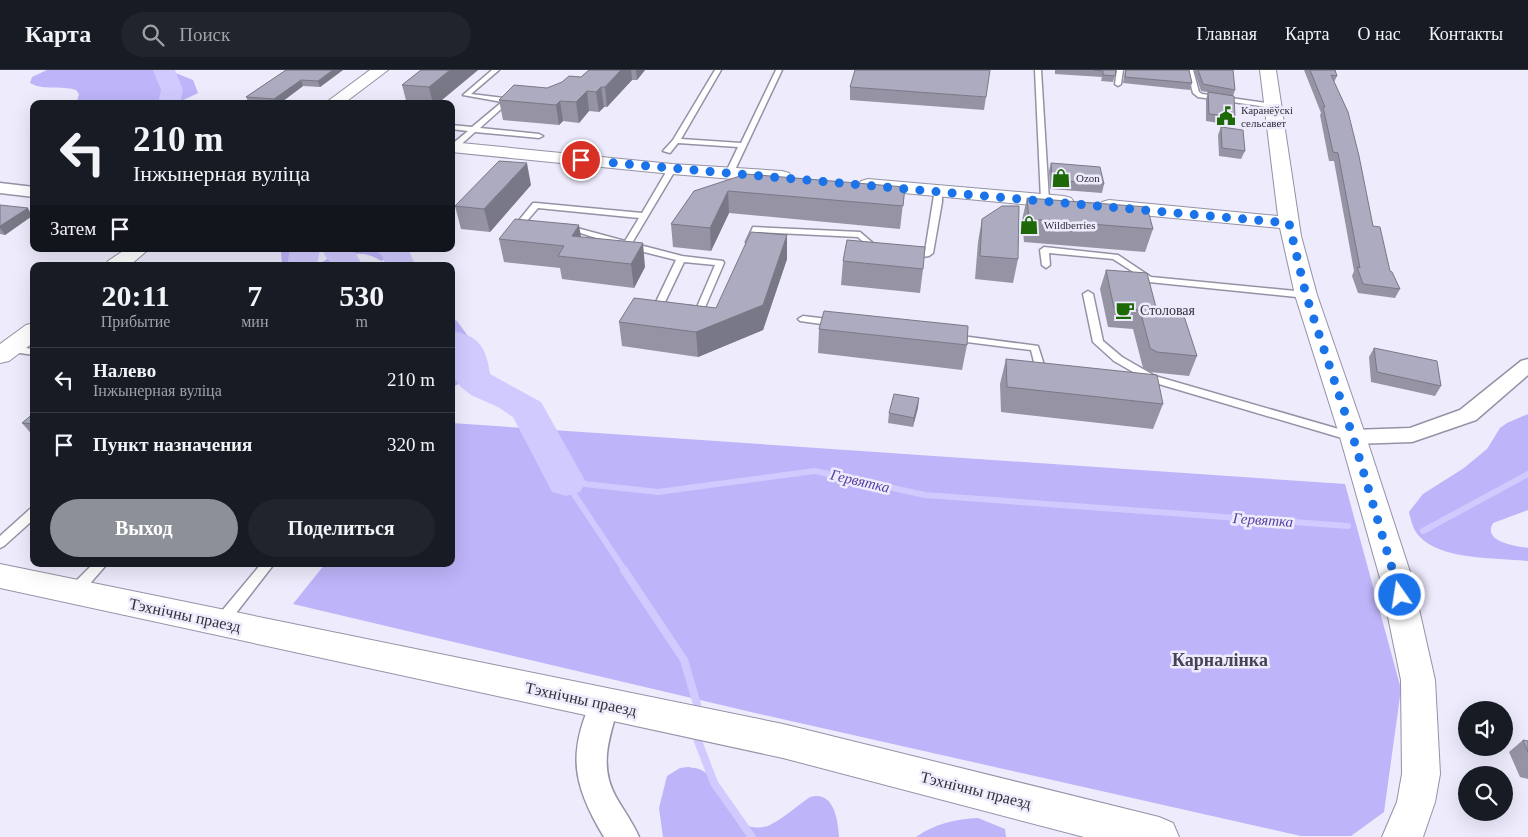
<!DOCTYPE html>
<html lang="ru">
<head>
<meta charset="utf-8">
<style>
	:root { --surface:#171b24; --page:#20242c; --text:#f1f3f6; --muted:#9ea1a6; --line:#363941; --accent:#8c9099 }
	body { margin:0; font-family:"Times New Roman",serif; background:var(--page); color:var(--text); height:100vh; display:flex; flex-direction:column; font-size:19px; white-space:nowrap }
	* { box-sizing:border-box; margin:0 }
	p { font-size:16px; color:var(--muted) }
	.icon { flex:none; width:28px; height:28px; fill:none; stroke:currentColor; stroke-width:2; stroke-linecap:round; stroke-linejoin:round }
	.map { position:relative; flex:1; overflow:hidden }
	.drawer { position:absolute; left:30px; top:192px; width:425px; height:305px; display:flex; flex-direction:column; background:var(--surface); border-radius:10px; box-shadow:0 5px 20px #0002 }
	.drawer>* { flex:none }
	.top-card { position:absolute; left:30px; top:30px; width:425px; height:152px; border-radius:10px; box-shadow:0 5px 20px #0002; background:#171b24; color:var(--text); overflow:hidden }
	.controls { position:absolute; left:1458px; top:631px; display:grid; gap:10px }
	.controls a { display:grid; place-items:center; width:55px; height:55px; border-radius:50%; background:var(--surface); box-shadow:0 5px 20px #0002; font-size:25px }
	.pin { position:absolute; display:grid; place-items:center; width:42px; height:42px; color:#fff; margin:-21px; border:2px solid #fff; border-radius:50%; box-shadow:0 1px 5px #0007 }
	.me { position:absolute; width:55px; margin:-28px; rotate:347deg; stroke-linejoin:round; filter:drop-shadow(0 0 4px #0008) }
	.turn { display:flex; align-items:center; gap:18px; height:105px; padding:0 20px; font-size:22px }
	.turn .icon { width:65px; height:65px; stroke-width:2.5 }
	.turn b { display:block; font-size:35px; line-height:42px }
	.then { display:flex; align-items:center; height:48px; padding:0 20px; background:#0003; gap:10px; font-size:19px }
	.eta { display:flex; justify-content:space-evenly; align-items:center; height:85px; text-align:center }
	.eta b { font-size:30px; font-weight:600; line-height:35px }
	.button { display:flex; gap:10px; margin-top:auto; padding:10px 20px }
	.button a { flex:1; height:58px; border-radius:30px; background:var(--accent); color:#fff; font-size:20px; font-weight:600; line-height:58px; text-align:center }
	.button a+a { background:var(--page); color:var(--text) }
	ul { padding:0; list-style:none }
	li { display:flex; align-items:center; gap:15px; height:65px; padding:0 20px; border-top:1px solid var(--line) }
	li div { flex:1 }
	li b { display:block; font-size:19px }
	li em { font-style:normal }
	header { display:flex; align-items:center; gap:30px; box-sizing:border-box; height:70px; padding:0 25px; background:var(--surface); border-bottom:1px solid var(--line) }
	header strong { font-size:24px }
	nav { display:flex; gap:28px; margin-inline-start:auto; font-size:18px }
	.search { width:350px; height:45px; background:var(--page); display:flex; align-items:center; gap:12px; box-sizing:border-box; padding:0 18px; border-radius:28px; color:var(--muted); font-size:19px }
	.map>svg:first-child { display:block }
	.green { fill:#bdb4f9 }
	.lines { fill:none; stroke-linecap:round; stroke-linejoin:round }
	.stream-far1 { stroke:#d0caff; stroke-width:6 }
	.stream { stroke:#d0caff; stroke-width:8 }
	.river { fill:#d0caff; fill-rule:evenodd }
	.lane-casing { stroke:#9492a5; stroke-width:3 }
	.street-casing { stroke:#9492a5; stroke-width:3 }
	.secondary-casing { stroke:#9492a5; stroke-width:2 }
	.lane { fill:#fff; fill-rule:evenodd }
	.street { fill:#fff; fill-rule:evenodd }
	.secondary { fill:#fff; fill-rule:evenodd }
	.wall { fill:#9593a4 }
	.shaded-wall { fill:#797886 }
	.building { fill:#adabbf; stroke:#797886 }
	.route { stroke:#1a73e8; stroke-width:9; stroke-dasharray:0 16.2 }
	.labels { text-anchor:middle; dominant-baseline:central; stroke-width:5; stroke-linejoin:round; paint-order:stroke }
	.far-poi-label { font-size:11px; fill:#313038; stroke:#edebfc; text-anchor:start }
	.poi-label { font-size:14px; fill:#313038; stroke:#edebfc; text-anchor:start }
	.water-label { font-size:15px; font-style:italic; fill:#573ea1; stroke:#edebfc }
	.near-street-label { font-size:16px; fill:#313038; stroke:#edebfc }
	.near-neighbourhood-label { font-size:18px; font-weight:bold; fill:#454354; stroke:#edebfc }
</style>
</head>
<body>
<header>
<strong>Карта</strong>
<div class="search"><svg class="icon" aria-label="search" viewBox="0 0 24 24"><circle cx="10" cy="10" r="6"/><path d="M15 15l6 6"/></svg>Поиск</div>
<nav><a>Главная</a><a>Карта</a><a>О нас</a><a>Контакты</a></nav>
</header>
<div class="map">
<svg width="1528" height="767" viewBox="0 0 1528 767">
	<rect width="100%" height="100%" fill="#edebfc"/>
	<path class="green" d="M47,0H168L193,10L198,23L175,34H79L77,31L79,24L76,20C61,15 44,21 30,13L32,7Z
		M277,179H309L306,190C321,201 328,186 338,179H385L390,187L381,191C367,181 346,180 337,196H282L281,181Z
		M452,249L457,251L478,280L483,297C474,309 463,311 451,318Z
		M1528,344V440L1493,453C1482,472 1516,476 1528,478V491C1498,488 1441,490 1420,467C1413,460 1411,451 1409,442L1423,424L1464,398L1487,379L1500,358L1507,353Z
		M451,353L1345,414L1401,619L1384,742L1351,766H1301L751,642L293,534L325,494H451Z
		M688,697C693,698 699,698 703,701C729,716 726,767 768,756C783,749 797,736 810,727C834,720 838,750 839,767H663L659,738L667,706L680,698Z
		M978,748L1005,759L1006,767H916C934,754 956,749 978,748Z"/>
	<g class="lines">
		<path class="stream-far1" d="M566,412L658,422L815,401L925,425L1348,456
			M566,412L625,501
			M1423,461L1528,404"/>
		<path class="stream" d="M624,500L684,590L697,634
			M698,671L714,713L752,767"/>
		<path class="river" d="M153,0H175L183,20L180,34H158L161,20Z
			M290,179H320L317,196H287Z
			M323,179H353L363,196H333L324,184Z
			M375,179H408L416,196H386L382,186Z
			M451,261C479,265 486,277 490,304L541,332L586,412L580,422L566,426L552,422L513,347L498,337L471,325L461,317L455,309L451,284Z"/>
		<g class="lane-casing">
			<path id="lane" d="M492,0H499L471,24L513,29L516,31L509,32L480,58L539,64L543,66L539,68L475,62L456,79H451V75L468,61L451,59V55L472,57L502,32L463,25Z
				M715,0H721L681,69L741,73L776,0H782L734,102L730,104L726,102L738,77L678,73L670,83L663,81L673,70Z
				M1035,0H1041L1049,130L1045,132L1041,130Z
				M1117,0H1123L1121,14L1118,16L1115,14Z
				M1187,0H1193L1199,22L1202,24L1274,34L1277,36L1274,38L1198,27L1193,23Z
				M669,97L676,99L632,173L682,186L723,191L724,193L703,242H690L685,239L690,236L697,237L715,195L684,192L665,232L674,236L669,239L657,236L655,234L676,190L624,177L562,157L566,155L625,171L639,148L538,138L526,152L531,153V157L520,156L516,154L533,133H536L642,143Z
				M935,119L942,121V132L933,183L929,186L908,189V185L925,181Z
				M753,157L860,162L882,181L881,183H875L858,167L759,162L753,174H747L746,172Z
				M1044,177L1118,185L1151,207L1306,222L1311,225L1306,228L1149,212L1113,189L1049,183L1050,195L1046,198L1042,195L1040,180Z
				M1088,221L1093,224L1103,271L1122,287L1155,306L1356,364L1358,367L1352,371L1152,312L1139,310L1138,308L1140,306L1114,291L1093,272L1083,224Z
				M803,246L836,250L841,253L836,256L800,251L798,249Z
				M954,265L1038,276L1044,295L1052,297L1053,299L1048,302L1036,300L1031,280L951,270L949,268Z
				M9,276L34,279V285L6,281L4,279Z
				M34,438V449L4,476L0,478V466L30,439Z
				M93,494H107L80,525L75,526L70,525L68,521L70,517Z
				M261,494H274L226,556L221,558L216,556L214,552L216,548Z"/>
		</g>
		<g class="street-casing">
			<path id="street" d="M0,113L34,117V127L0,123Z
				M1528,289V305L1476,350L1412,372L1353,374L1345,372L1342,367L1345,362L1353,360L1410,358L1460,340L1521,291Z
				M604,621L614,625L619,634C610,666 598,695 616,727C624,741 633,753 639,767H604C572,714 567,682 594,625Z"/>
		</g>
		<g class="secondary-casing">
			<path id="secondary" d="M370,0H388L343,34H324Z
				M1260,0H1276L1301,166L1317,225L1366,367L1412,508L1435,610L1440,704L1435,732L1423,767H1382L1397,732L1402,704L1401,610L1380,508L1340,367L1295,225L1280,158L1109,142L1102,140L1099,136L1102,132L1109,130L1278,146Z
				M451,72L672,94L782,101L789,103L791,107L789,111L782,113L672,104L451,82Z
				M868,109L1064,126L1071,128L1074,132L1071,136L1064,138L861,119L859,115L861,111Z
				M126,179H149L129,196H105L108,191Z
				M34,253V272L9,291L0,293V274L26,255Z
				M0,494L783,654L1159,747L1173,753L1179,767H1084L783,688L0,518Z"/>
		</g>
		<use href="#lane" class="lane"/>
		<use href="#street" class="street"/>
		<use href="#secondary" class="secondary"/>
	</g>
	<path class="wall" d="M286,0H343L320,17L303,16L279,34L249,33L246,27Z
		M421,0H478L437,34H407L402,15Z
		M589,0H645L637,10H632L607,37H604L599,42L589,41L579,53L563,51L559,55L503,50L499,30L547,18L581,7Z
		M1055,0H1116L1113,12L1101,11L1102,7L1055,4Z
		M1125,0H1189L1192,13L1190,20L1123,13Z
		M1194,0H1233L1235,20L1233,26L1235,47L1232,55L1206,51V30L1208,22L1213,23L1201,21Z
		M1304,0H1335L1337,6L1334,12L1373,156L1390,201L1400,219L1395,228L1358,223L1352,206L1354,201L1334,91H1329L1320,45L1321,43Z
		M850,17L986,27L984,40L850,30Z
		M1221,57L1245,81L1241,89L1219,86L1218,65Z
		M1051,93L1104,114L1102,123L1050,119L1049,101Z
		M531,115L490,162L461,159L455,136Z
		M905,117L900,159L729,143L711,181L673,177L671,154L694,121Z
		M1027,128L1153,159L1145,182L1024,172L1022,150Z
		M0,135L32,146L5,165L0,164Z
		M982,149L1018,189L1013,213L975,209L978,172Z
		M787,165V189L763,260L698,287L622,276L619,252L716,238Z
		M581,167L645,197L634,218L562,209L560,198L504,192L499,169Z
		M843,191L923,199L920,223L841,215Z
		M1106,200L1157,241L1197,286L1189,306L1150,302L1143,298L1133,259L1108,257L1100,219Z
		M819,259L967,275L962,300L818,283Z
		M1374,278L1441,316L1435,326L1371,312L1369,287Z
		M1006,289L1163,334L1153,359L1001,342L1000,314Z
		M919,328L913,357L888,353L889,343Z
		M34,343V367L22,353Z
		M1523,670L1528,671V709L1520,707L1509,682Z"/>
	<path class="shaded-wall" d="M333,0H343L320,17L318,11Z
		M450,0H478L437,34H433L429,17Z
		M621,0H631L632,10L607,37L605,17Z
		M636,0H645L637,10Z
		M301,10L303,16L279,34H276L274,29Z
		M601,17L604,37L599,42L596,22Z
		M587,21L589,41L579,53L576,32Z
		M560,31L563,51L559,55L556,35Z
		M527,93L531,115L490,162L484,139Z
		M728,121L729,143L711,181L710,158Z
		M28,138L32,146L5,165L0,158V156Z
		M579,155L583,178L572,166Z
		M787,165V189L763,260L698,287L696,262Z
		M643,173L645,197L634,218L631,194Z
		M919,328L918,338L913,357L914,348Z"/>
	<path class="building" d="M286,0H333L318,11L301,10L274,29L246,27Z
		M421,0H450L429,17L402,15Z
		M589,0H621L605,17H601L596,22L587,21L576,32L560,31L556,35L499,30L514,15L547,18L562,12L569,6L581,7Z
		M855,0H990L986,27L850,17Z
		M1094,0H1116L1115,6L1103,5V1Z
		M1126,0H1189L1192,13L1125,7Z
		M1198,0H1233L1235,20L1203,14Z
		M1310,0H1335L1337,6L1331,5L1348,42L1359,86L1373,156L1380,157L1390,201L1392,202L1400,219L1363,214L1357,197L1360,198L1338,83L1333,82L1323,37H1325Z
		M1208,22L1234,26L1235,47L1209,44Z
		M1221,57L1243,60L1245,81L1222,78Z
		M499,91L527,93L484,139L455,136Z
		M1051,93L1100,97L1104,114L1052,110Z
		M746,104L905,117L903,136L728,121L710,158L671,154L694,121Z
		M1027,128L1147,137L1153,159L1029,149Z
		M0,135L28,138L0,156Z
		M1002,136H1019L1018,189L980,186L982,149Z
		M515,149L579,155L572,166L643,173L631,194L558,186L564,176L499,169Z
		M751,162L787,165L763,235L696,262L619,252L634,228L716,238Z
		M847,170L925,177L923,199L843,191Z
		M1106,200L1147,203L1157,241L1183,243L1197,286L1157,282L1150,278L1140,240L1114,238Z
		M824,241L968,256L967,275L819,259Z
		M1374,278L1437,291L1441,316L1377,302Z
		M1006,289L1157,305L1163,334L1007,317Z
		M894,324L919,328L914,348L889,343Z
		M34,343V354L22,353Z
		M1523,670L1528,671V682Z"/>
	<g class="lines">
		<path class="route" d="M581,90L1289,153L1306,225L1353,367L1400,525"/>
	</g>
	<defs>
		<g id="civic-bare" transform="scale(1.5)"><path d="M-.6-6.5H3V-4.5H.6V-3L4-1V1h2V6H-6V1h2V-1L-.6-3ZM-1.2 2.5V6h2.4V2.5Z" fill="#1d6907" stroke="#edebfc" stroke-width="2.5" paint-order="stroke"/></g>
		<g id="shop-bare" transform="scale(1.5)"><path d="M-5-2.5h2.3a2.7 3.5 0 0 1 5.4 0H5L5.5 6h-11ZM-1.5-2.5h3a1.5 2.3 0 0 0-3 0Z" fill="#1d6907" stroke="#edebfc" stroke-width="2.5" paint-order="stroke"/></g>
		<g id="cafe-bare" transform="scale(1.5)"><path d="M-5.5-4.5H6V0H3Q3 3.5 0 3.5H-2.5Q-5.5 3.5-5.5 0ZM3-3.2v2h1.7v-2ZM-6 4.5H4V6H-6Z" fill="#1d6907" stroke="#edebfc" stroke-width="2.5" paint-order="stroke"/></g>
	</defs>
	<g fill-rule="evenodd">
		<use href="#civic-bare" x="1226" y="46"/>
		<use href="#shop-bare" x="1061" y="108"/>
		<use href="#shop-bare" x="1029" y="155"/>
		<use href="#cafe-bare" x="1125" y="240"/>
	</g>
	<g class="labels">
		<g class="far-poi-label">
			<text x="1241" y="40">Каранёўскі<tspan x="1241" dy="13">сельсавет</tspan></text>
			<text x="1076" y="108">Ozon</text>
			<text x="1044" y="155">Wildberries</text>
		</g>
		<g class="poi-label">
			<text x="1140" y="240">Столовая</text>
		</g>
		<g class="water-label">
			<text transform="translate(860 411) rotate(13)">Гервятка</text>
			<text transform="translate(1263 450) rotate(4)">Гервятка</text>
		</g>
		<g class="near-street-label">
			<text transform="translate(185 545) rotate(12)">Тэхнічны праезд</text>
			<text transform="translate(581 629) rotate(12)">Тэхнічны праезд</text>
			<text transform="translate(976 720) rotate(14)">Тэхнічны праезд</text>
		</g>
		<g class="near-neighbourhood-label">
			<text x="1220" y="590">Карналінка</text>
		</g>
	</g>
</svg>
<div class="controls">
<a><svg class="icon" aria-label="sound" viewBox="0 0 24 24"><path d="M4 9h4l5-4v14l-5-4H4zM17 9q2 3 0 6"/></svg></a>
<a><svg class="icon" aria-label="search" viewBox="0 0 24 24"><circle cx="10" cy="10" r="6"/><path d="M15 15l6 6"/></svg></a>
</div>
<div class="pin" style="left:581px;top:90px;background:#d93025"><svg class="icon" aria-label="arrive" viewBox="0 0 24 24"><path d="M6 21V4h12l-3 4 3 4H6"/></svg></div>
<svg class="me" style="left:1400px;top:525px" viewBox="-20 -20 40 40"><circle r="17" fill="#1a73e8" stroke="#fff" stroke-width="3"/><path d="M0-11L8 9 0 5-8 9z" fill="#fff"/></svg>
<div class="top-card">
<div class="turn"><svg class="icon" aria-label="left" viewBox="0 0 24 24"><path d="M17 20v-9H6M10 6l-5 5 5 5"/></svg><div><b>210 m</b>Інжынерная вуліца</div></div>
<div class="then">Затем<svg class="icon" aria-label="arrive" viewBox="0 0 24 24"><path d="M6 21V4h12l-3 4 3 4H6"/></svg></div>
</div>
<section class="drawer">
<div class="eta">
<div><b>20:11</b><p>Прибытие</p></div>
<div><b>7</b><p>мин</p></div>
<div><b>530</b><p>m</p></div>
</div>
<ul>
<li><svg class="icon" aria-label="left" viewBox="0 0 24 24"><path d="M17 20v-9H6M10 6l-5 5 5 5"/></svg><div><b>Налево</b><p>Інжынерная вуліца</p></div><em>210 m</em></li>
<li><svg class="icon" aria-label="arrive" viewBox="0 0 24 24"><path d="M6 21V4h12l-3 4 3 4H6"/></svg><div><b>Пункт назначения</b></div><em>320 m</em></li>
</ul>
<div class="button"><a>Выход</a><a>Поделиться</a></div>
</section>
</div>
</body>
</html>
